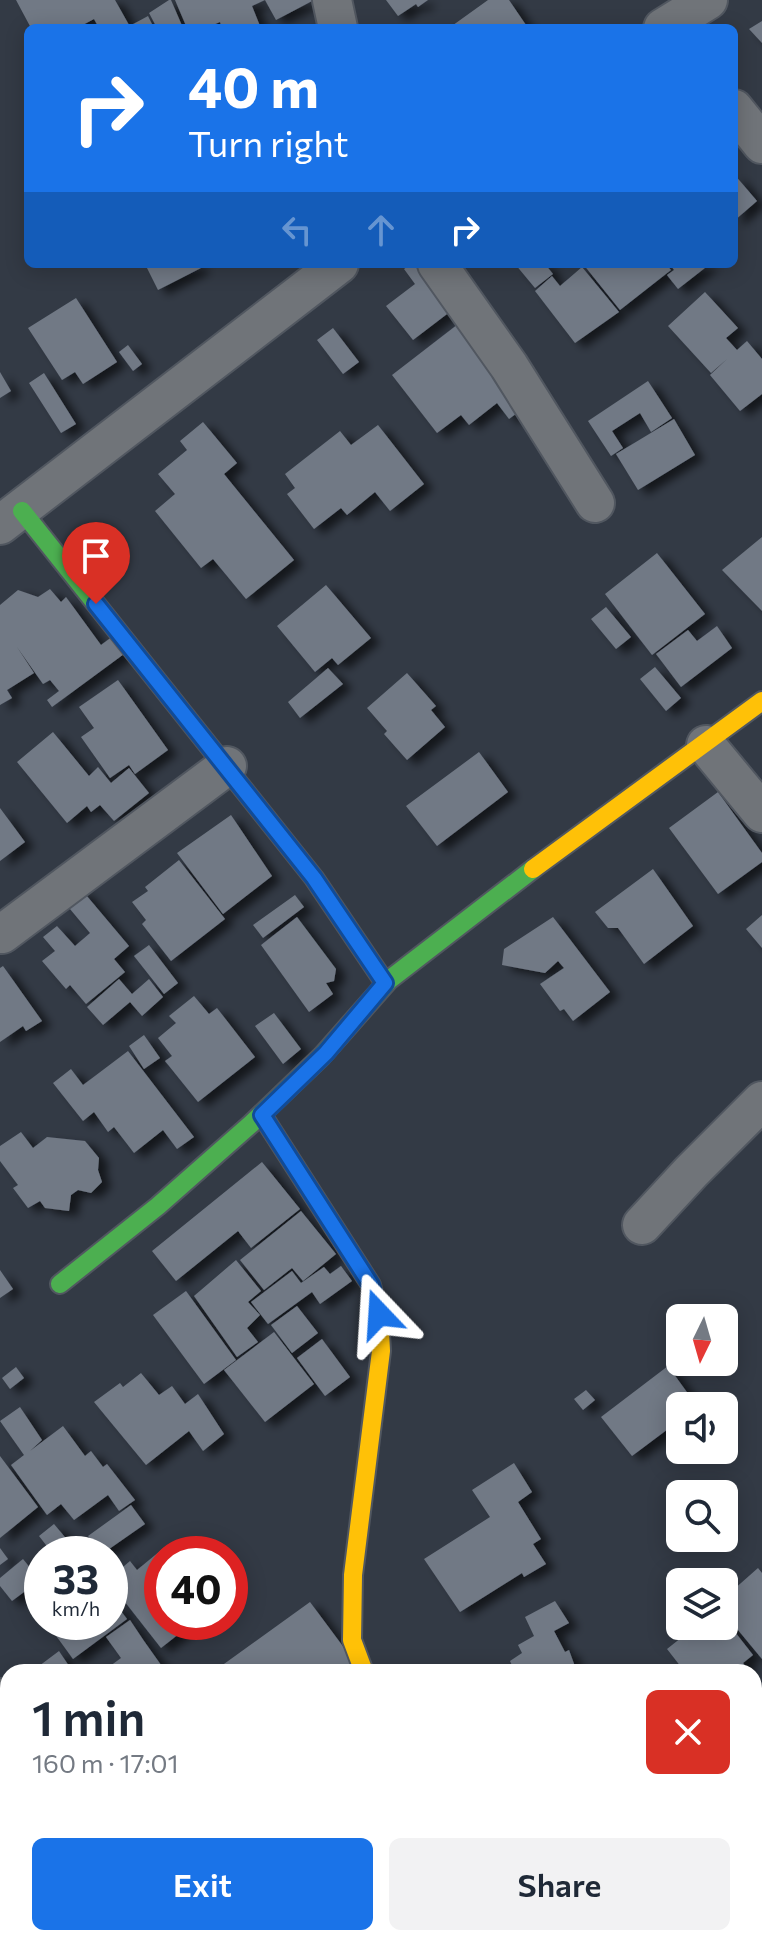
<!DOCTYPE html>
<html lang="en">
<head>
<meta charset="utf-8">
<style>
	:root { --surface:#fff; --page:#f2f2f3; --text:#1f2937; --muted:#747a83; --accent:#1a73e8 }
	body { margin:0; font-family:Commissioner,sans-serif; background:var(--page); color:var(--text); height:100vh; display:flex; flex-direction:column; font-size:30px; white-space:nowrap }
	* { box-sizing:border-box; margin:0 }
	p { font-size:26px; color:var(--muted) }
	.icon { flex:none; width:44px; height:44px; fill:none; stroke:currentColor; stroke-width:2; stroke-linecap:round; stroke-linejoin:round }
	.map { position:relative; flex:1; overflow:hidden }
	.drawer { position:absolute; left:0px; top:1664px; width:762px; height:282px; display:flex; flex-direction:column; background:var(--surface); border-radius:24px 24px 0 0; box-shadow:0 4px 20px #0003 }
	.drawer>* { flex:none }
	.guide { position:absolute; left:24px; top:24px; width:714px; height:244px; border-radius:12px; box-shadow:0 4px 20px #0003; background:#1a73e8; color:#fff; overflow:hidden }
	.needle { width:52px; rotate:185deg }
	.tools { position:absolute; left:666px; top:1304px; display:grid; gap:16px }
	.tools a { display:grid; place-items:center; width:72px; height:72px; border-radius:12px; background:var(--surface); box-shadow:0 4px 20px #0003; font-size:40px }
	.speed { position:absolute; left:24px; top:1536px; display:flex; gap:16px; font-size:40px; font-weight:700; text-align:center }
	.speed>* { display:grid; place-content:center; width:104px; height:104px; border-radius:50%; background:var(--surface); box-shadow:0 4px 20px #0003; line-height:1 }
	.speed small { font-size:20px; font-weight:400 }
	.speed .limit { border:12px solid #d22; background:#fff; color:#111 }
	.pin { position:absolute; display:grid; place-items:center; width:68px; height:68px; color:#fff; margin:-82px -34px; border-radius:50% 50% 50% 0; rotate:-45deg; box-shadow:0 0 8px #0007 }
	.pin .icon { rotate:45deg }
	.me { position:absolute; width:88px; margin:-44px; rotate:340deg; stroke-linejoin:round; filter:drop-shadow(0 0 6px #0008) }
	.turn { display:flex; align-items:center; gap:28px; height:168px; padding:0 32px; font-size:36px }
	.turn .icon { width:104px; height:104px; stroke-width:2.5 }
	.turn b { display:block; font-size:56px; line-height:68px }
	.lanes { display:flex; align-items:center; height:76px; padding:0 32px; background:#0003; justify-content:center; gap:40px; direction:ltr }
	.lanes .off { opacity:.35 }
	.round { display:grid; place-items:center; flex:none; width:84px; height:84px; border-radius:12px; background:var(--page) }
	.overview { display:flex; align-items:center; justify-content:space-between; height:136px; padding:0 32px }
	h1 { font-size:48px; font-weight:600; line-height:60px }
	.button { display:flex; gap:16px; margin-top:auto; padding:16px 32px }
	.button a { flex:1; height:92px; border-radius:12px; background:var(--accent); color:#fff; font-size:32px; font-weight:600; line-height:92px; text-align:center }
	.button a+a { background:var(--page); color:var(--text) }
	.map>svg:first-child { display:block }
	.building { fill:#717985; filter:url(#shadow) }
	.lines { fill:none; stroke-linecap:round; stroke-linejoin:round }
	.street-casing { stroke:#515760; stroke-width:42 }
	.fast-casing { stroke:#515760; stroke-width:22 }
	.slow-casing { stroke:#515760; stroke-width:22 }
	.street { stroke:#707479; stroke-width:38 }
	.fast { stroke:#4caf50; stroke-width:18 }
	.slow { stroke:#ffc107; stroke-width:18 }
	.route-casing { stroke:#114b97; stroke-width:20 }
	.route { stroke:#1a73e8; stroke-width:14 }
</style>
</head>
<body>
<div class="map">
<svg width="762" height="1945" viewBox="0 0 762 1945">
	<defs>
		<filter id="shadow"><feDropShadow dx="9" dy="5" stdDeviation="4" flood-color="#0009"/></filter>
	</defs>
	<rect width="100%" height="100%" fill="#333a45"/>
	<path class="building" d="M16,0H115L129,25L123,28H99L94,19L77,28H31Z
		M169,0H171L183,28H157L149,13Z
		M175,0H265L252,6L260,26L256,28H222L220,22L206,28H187Z
		M265,0H314L276,20Z
		M386,0H428L418,7L416,4L398,16Z
		M488,0H509L528,28H449Z
		M148,16L154,28H126Z
		M762,21V43L749,29Z
		M734,174L757,201L734,221Z
		M145,264H198L201,268L158,290Z
		M411,264H442L468,298L413,340L386,306L415,284L404,269Z
		M515,264H545L553,274L535,288Z
		M583,264H666L671,270L620,310Z
		M670,264H710L678,289L667,275L674,270Z
		M582,267L619,312L575,343L535,291L552,276L560,286Z
		M705,292L738,328L726,338L737,350L747,341L762,359V394L740,411L710,375L727,359L711,373L668,326Z
		M76,298L117,362L83,384L75,372L62,380L28,328Z
		M475,311L540,396L509,419L497,403L469,425L461,415L437,433L392,375Z
		M333,328L359,362L343,374L317,340Z
		M128,345L142,364L133,371L119,352Z
		M0,372L11,391L0,398Z
		M44,373L76,424L61,433L29,383Z
		M648,381L672,418L651,432L640,413L612,431L623,448L611,456L588,421Z
		M674,419L695,455L638,490L616,454Z
		M203,422L237,463L224,474L294,560L246,599L213,559L201,568L155,511L175,494L158,474L187,450L180,441Z
		M378,425L424,484L390,511L375,492L347,515L341,508L314,529L287,494L295,488L285,474L340,431L351,445Z
		M762,537V611L722,570Z
		M657,553L705,614L652,655L605,594Z
		M326,585L371,638L338,665L332,658L315,672L277,626Z
		M50,589L61,602L66,597L101,645L113,636L124,654L52,707L47,700L59,691L50,680L43,684L17,647L34,673L7,690L12,698L0,705V605L18,590L38,597Z
		M606,607L631,637L616,649L591,619Z
		M717,626L732,648L681,687L656,654L688,630L697,641Z
		M655,667L681,698L666,711L640,679Z
		M328,668L343,684L300,718L288,702Z
		M407,673L436,706L431,710L445,727L407,760L384,734L387,731L367,708Z
		M118,680L168,750L135,774L129,765L110,778L81,737L94,728L79,707Z
		M53,732L89,776L98,767L111,783L129,768L149,793L114,821L100,805L91,812L87,806L67,823L17,762Z
		M479,752L508,792L437,846L406,806Z
		M718,792L762,853V862L718,894L669,828Z
		M0,808L25,842L0,861Z
		M231,815L272,876L223,914L177,853Z
		M179,860L225,919L171,961L142,924L146,920L132,902L148,891L145,887Z
		M653,869L693,926L644,964L618,928H608L595,912Z
		M81,889L129,946L114,959L125,972L86,1004L70,985L66,989L42,961L55,951L43,937L57,926L75,946L90,933L65,903Z
		M295,895L304,907L263,938L253,925Z
		M762,915V948L746,929Z
		M297,917L336,969L334,981L326,983L333,994L309,1012L261,945Z
		M553,917L610,992L573,1021L564,1009L560,1011L540,984L564,968L558,961L545,973L502,965L504,949Z
		M149,945L178,983L164,994L134,956Z
		M3,966L42,1021L26,1031L23,1026L0,1042V968Z
		M119,979L132,994L149,979L163,997L142,1016L130,1002L103,1025L87,1007Z
		M194,996L209,1014L217,1008L255,1057L198,1102L165,1061L172,1056L158,1038L176,1023L169,1016Z
		M274,1013L301,1049L283,1064L255,1026Z
		M144,1035L160,1058L144,1069L129,1046Z
		M128,1051L194,1137L177,1149L163,1130L134,1153L114,1127L108,1132L94,1112L83,1121L53,1083L71,1069L83,1085Z
		M21,1132L33,1148L47,1137L85,1141L99,1158L98,1170L102,1182L91,1193L78,1190L71,1195L69,1211L45,1208L40,1201L28,1208L13,1188L18,1185L0,1161V1146Z
		M262,1162L300,1209L251,1248L238,1231L176,1281L152,1251Z
		M301,1211L336,1254L303,1281L292,1268L264,1290L240,1260Z
		M236,1260L261,1291L248,1302L260,1315L247,1328L258,1342L237,1357L194,1296Z
		M341,1266L352,1281L320,1304L312,1292L268,1324L251,1302L292,1271L301,1283L324,1267L330,1274Z
		M0,1270L13,1289L0,1298Z
		M186,1291L236,1360L204,1384L153,1315Z
		M297,1306L318,1333L292,1353L271,1325Z
		M274,1332L314,1384L265,1422L224,1370Z
		M322,1339L350,1377L325,1396L297,1358Z
		M668,1366L697,1406H680V1420L632,1456L601,1417Z
		M16,1367L24,1378L10,1389L2,1378Z
		M141,1373L159,1395L172,1386L185,1404L198,1394L224,1434L203,1451L189,1431L146,1465L94,1402L120,1383L123,1387Z
		M586,1390L595,1400L583,1410L574,1399Z
		M20,1407L42,1440L30,1451L63,1426L85,1456L91,1451L103,1467L107,1464L135,1500L119,1511L108,1495L74,1520L61,1504L47,1515L11,1465L24,1455L0,1421Z
		M0,1456L38,1507L0,1538Z
		M514,1463L532,1492L518,1502L541,1539L533,1544L546,1564L524,1577L522,1573L460,1612L424,1559L490,1517L472,1490Z
		M131,1505L145,1524L102,1554L88,1536Z
		M54,1524L74,1548L80,1554H53L39,1536Z
		M166,1546L172,1554H162V1622H194L161,1648L114,1588L110,1591V1578L130,1561L137,1570Z
		M0,1548L8,1559L0,1565Z
		M23,1559L40,1580L12,1601L0,1586V1578Z
		M758,1568L762,1573V1659L724,1613V1598Z
		M555,1601L569,1623L554,1631L565,1652L569,1650L577,1672H515L510,1661L522,1653L518,1645L534,1636L525,1617Z
		M310,1602L362,1672H219L217,1669Z
		M115,1603L127,1619L73,1659L46,1622H110V1607Z
		M724,1618L753,1655L743,1663L750,1672H685L667,1649L696,1626H724Z
		M130,1620L144,1641L166,1672H102L121,1658L106,1637Z
		M59,1651L69,1666L61,1672H31Z
		M5,1746L8,1750V1799L0,1804V1749Z
		M8,1821V1876L0,1863V1826Z
		M0,1889L8,1902V1918L0,1924Z
		M197,1938H268L258,1945H201Z
		M340,1938H380L385,1945H328Z
		M432,1938H478L482,1945H429L434,1942Z
		M644,1938H659L663,1945H638L636,1942Z
		M661,1938H710L714,1945H665Z"/>
	<g class="lines">
		<g class="street-casing">
			<path id="street" d="M332,0L338,28
				M663,28L708,0
				M734,109L762,144
				M437,264L509,366L595,503
				M0,525L339,264
				M706,745L762,813
				M2,934L227,766
				M642,1225L691,1172L762,1101
				M0,1698L8,1711
				M754,1851L762,1849
				M150,1938L155,1945
				M50,1945L58,1938
				M557,1945L568,1938"/>
		</g>
		<g class="fast-casing">
			<path id="fast" d="M22,511L314,878L385,983
				M60,1284L158,1206L251,1124L322,1056L389,980L533,869"/>
		</g>
		<g class="slow-casing">
			<path id="slow" d="M533,869L762,701
				M262,1115L371,1285L379,1314L381,1351L353,1575L352,1640L364,1672"/>
		</g>
		<use href="#street" class="street"/>
		<use href="#fast" class="fast"/>
		<use href="#slow" class="slow"/>
	</g>
	<g class="lines">
		<g class="route-casing">
			<path id="route" d="M96,604L314,878L385,983L326,1053L262,1115L371,1285L379,1314"/>
		</g>
		<use href="#route" class="route"/>
	</g>
</svg>
<div class="tools">
<a><svg class="needle" viewBox="-14 -14 28 28"><path d="M0-13l5 13h-10z" fill="#e53935"/><path d="M0 13l5-13h-10z" fill="#747a83"/></svg></a>
<a><svg class="icon" aria-label="sound" viewBox="0 0 24 24"><path d="M4 9h4l5-4v14l-5-4H4zM17 9q2 3 0 6"/></svg></a>
<a><svg class="icon" aria-label="search" viewBox="0 0 24 24"><circle cx="10" cy="10" r="6"/><path d="M15 15l6 6"/></svg></a>
<a><svg class="icon" aria-label="layers" viewBox="0 0 24 24"><path d="M12 4l9 5-9 5-9-5zM3 14l9 5 9-5"/></svg></a>
</div>
<div class="speed"><div>33<small>km/h</small></div><div class="limit">40</div></div>
<div class="pin" style="left:96px;top:604px;background:#d93025"><svg class="icon" aria-label="arrive" viewBox="0 0 24 24"><path d="M6 21V4h12l-3 4 3 4H6"/></svg></div>
<svg class="me" style="left:379px;top:1314px" viewBox="-20 -20 40 40"><path d="M0-17L14 15 0 8-14 15z" fill="#1a73e8" stroke="#fff" stroke-width="4"/></svg>
<div class="guide">
<div class="turn"><svg class="icon" aria-label="right" viewBox="0 0 24 24"><path d="M7 20v-9h11M14 6l5 5-5 5"/></svg><div><b>40 m</b>Turn right</div></div>
<div class="lanes"><svg class="icon off" aria-label="left" viewBox="0 0 24 24"><path d="M17 20v-9H6M10 6l-5 5 5 5"/></svg><svg class="icon off" aria-label="ahead" viewBox="0 0 24 24"><path d="M12 20V5M6 11l6-6 6 6"/></svg><svg class="icon" aria-label="right" viewBox="0 0 24 24"><path d="M7 20v-9h11M14 6l5 5-5 5"/></svg></div>
</div>
<section class="drawer">
<div class="overview"><div><h1>1 min</h1><p>160 m · 17:01</p></div><a class="round" style="background:#d93025;color:#fff"><svg class="icon" aria-label="close" viewBox="0 0 24 24"><path d="M6 6l12 12M18 6L6 18"/></svg></a></div>
<div class="button"><a>Exit</a><a>Share</a></div>
</section>
</div>
</body>
</html>
